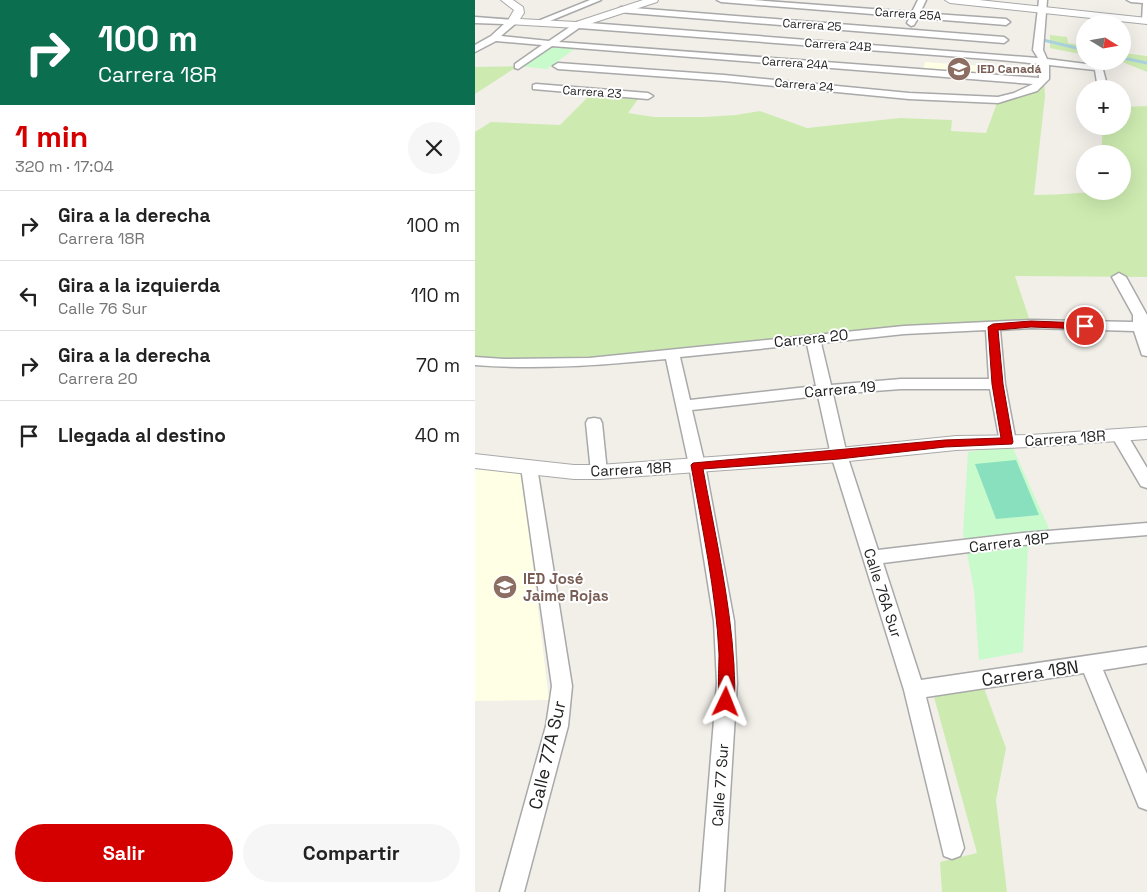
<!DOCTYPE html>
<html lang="es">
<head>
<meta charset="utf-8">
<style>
	:root { --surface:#fff; --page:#f6f6f6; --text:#222; --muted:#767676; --line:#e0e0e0; --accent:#d40000 }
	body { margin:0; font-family:"Space Grotesk",sans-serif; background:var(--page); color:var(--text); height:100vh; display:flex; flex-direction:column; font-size:19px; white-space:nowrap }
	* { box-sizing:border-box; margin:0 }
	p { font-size:16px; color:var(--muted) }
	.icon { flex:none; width:28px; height:28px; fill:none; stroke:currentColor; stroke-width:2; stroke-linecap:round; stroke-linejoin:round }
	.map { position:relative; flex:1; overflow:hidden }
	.sheet { display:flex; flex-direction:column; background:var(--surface); width:475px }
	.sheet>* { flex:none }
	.banner { background:#0b6e4f; color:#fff; overflow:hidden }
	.needle { width:32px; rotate:101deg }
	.tools { position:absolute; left:601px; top:15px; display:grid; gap:10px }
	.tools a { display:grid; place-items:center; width:55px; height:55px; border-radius:50%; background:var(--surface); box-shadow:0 5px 20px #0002; font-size:25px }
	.pin { position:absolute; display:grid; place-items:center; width:42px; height:42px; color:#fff; margin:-21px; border:2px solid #fff; border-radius:50%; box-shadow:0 1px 5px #0007 }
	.me { position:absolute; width:55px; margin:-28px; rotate:2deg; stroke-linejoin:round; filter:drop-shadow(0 0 4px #0008) }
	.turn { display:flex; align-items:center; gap:18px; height:105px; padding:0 15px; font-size:22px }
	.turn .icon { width:65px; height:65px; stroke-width:2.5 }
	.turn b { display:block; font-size:35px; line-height:42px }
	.round { display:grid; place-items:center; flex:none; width:52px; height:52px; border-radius:26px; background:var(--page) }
	.summary { display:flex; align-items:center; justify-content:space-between; height:85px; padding:0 15px }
	h1 { font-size:30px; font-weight:800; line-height:38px; color:var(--accent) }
	.cta { display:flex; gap:10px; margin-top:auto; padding:10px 15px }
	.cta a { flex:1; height:58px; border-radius:30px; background:var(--accent); color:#fff; font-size:20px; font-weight:800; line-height:58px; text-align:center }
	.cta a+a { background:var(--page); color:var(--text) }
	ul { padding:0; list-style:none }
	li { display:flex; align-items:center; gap:15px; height:70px; padding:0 15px; border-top:1px solid var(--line) }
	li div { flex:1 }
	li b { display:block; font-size:19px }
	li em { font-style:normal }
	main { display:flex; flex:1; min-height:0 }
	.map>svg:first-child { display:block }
	.education { fill:#ffffe5 }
	.grass { fill:#cdebb0 }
	.park { fill:#c8facc }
	.pitch { fill:#88e0be }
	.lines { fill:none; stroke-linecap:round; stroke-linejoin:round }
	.stream { stroke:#aad3df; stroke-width:3 }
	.minor-casing { stroke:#a9a9a9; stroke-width:3 }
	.tertiary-casing { stroke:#a9a9a9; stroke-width:2 }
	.minor { fill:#fff; fill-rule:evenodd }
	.tertiary { fill:#fff; fill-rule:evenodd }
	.route { fill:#d40000; stroke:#8a0000 }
	.labels { text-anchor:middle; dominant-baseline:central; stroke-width:4; stroke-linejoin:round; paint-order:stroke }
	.far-street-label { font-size:12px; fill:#222; stroke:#fff }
	.far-education-label { font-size:12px; font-weight:bold; fill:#785e54; stroke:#fff; text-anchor:start }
	.street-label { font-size:15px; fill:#222; stroke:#fff }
	.education-label { font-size:15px; font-weight:bold; fill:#785e54; stroke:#fff; text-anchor:start }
	.near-street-label { font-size:18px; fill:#222; stroke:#fff }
</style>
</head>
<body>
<main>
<section class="sheet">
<div class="banner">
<div class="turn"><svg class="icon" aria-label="right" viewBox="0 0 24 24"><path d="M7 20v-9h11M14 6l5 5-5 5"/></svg><div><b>100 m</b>Carrera 18R</div></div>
</div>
<div class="summary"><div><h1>1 min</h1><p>320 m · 17:04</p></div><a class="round"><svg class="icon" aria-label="close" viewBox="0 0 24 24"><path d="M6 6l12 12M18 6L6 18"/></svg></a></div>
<ul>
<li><svg class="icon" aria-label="right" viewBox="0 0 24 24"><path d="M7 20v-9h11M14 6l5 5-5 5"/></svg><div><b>Gira a la derecha</b><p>Carrera 18R</p></div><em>100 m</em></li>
<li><svg class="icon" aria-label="left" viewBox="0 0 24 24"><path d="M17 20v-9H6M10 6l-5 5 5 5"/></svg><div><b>Gira a la izquierda</b><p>Calle 76 Sur</p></div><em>110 m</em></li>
<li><svg class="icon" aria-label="right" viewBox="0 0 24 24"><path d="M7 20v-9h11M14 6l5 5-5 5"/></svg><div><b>Gira a la derecha</b><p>Carrera 20</p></div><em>70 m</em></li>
<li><svg class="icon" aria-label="arrive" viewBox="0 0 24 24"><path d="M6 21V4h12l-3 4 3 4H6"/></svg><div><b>Llegada al destino</b></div><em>40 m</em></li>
</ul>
<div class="cta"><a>Salir</a><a>Compartir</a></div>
</section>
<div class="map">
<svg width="672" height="892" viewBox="0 0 672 892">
	<rect width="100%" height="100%" fill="#f2efe9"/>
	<path class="education" d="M450,62L521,67L519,76L448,71Z
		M0,469L47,474L74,700L0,701Z"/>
	<path class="grass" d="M575,35L592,37L593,43L610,46V55L575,48Z
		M648,53L672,56V72L645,61H648Z
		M43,66L0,94V67Z
		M569,79L570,96L559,195C589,195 618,191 648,191V154H626L628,126H648V107L672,106V277L540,276L556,324L429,330L114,362L0,361V132L16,122L85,125L115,95L164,98L153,113L179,117H229L261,115L285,111L332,128L425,118L477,120L476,131L511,133L523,100L530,99Z
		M509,688L531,748L521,800L532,892H467L465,862L502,853L459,697Z"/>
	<path class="park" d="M74,45L101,48L72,69L43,66Z
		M537,446L581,544L553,547L548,652L504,660L499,590L488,533L493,452Z"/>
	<path class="pitch" d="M541,460L564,515L521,519L500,464Z"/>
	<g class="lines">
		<path class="stream" d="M568,40L610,50
			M648,58L672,63"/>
		<g class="minor-casing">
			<path id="minor" d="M115,0H126L65,25L58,23Z
				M242,0H278L437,12L443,0H451L445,13L531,19L535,22L531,25L443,18L439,25L436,26L432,23L435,17L246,2Z
				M564,0H572L568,50L572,59L627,66L633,89H623L620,70L574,65V79L562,91L523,103L434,99L249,81L83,69L78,66L83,63L249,75L434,93L523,97L539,93L558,84L77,46L43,69L40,68V64L67,45L21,41L0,52V45L16,36L29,24L0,23V17L40,20V24L26,36L74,41L102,22L563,58L558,50ZM104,28L526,60L564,64V78L84,42Z
				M652,0H672V23L667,21L668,3L656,2Z
				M146,7L529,37L533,40L529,43L143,12L142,10Z
				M61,84L173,93L178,96L173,99L58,89V85Z
				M644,273L651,277L672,315V356L667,355L659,331L556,328L525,330L530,384L541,442L539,446L533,447L527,446L525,442L515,389H426L358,394L372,455L403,550L548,533L672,523V535L548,545L408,563L446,680L672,647V663L628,670L672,774V810L664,807L609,673L451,697L489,848L485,856L477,859L469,856L429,690L356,455L343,396L217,410L230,465L259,621L262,683L249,892H225L242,683L239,621L214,465L191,359C127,365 64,370 0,365V357L29,359L114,358L429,326L556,320L658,322V315L637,277ZM511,330L514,379H426L356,385L346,343L429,334ZM332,344L341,386L215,400L205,357Z
				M119,418L125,419L127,423L132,472L130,476L124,478L118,476L116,472L111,423L113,419Z
				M644,430L650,431L672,468V488L666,486L636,435L638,431Z
				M54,461L60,463L62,467L97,686L93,726L49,892H25L71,726L77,686L46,467L48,463Z"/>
		</g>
		<g class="tertiary-casing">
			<path id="tertiary" d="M26,0H38L48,7L49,13L45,19L101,22L168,0H183L182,2L102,28L33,24L32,22L39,10Z
				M470,0H504L672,18V24L475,3Z
				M672,427V439L555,447L481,450L364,462L124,479H99L0,468V454L99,465H124L364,448L481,436L555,435Z"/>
		</g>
		<use href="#minor" class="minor"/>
		<use href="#tertiary" class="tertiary"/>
	</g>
	<path class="route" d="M556,321L610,323L615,326L610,329L556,327L523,330L528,384L538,442L537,444L470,447L364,459L228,469C240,534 255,599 259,665C259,678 262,695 256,707L251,708L246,707C242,699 244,665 244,654C241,591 227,528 216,465L218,463L470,440L526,438L517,384L513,327L518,324Z"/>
	<defs>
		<g id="school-disc" transform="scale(1.25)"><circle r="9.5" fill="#8d6e63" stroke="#fff"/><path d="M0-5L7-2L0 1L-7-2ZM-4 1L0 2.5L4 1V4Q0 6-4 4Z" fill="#fff"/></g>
	</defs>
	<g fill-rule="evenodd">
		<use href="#school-disc" x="484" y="69"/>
		<use href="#school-disc" x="30" y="587"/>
	</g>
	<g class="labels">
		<g class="far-street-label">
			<text transform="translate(433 14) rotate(4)">Carrera 25A</text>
			<text transform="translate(337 25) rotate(4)">Carrera 25</text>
			<text transform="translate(363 45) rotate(4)">Carrera 24B</text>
			<text transform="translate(320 63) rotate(4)">Carrera 24A</text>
			<text transform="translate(329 85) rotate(5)">Carrera 24</text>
			<text transform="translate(117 92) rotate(4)">Carrera 23</text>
		</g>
		<g class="far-education-label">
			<text x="502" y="69">IED Canadá</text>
		</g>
		<g class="street-label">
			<text transform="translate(336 338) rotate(-6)">Carrera 20</text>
			<text transform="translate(365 389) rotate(-5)">Carrera 19</text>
			<text transform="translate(590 438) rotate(-4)">Carrera 18R</text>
			<text transform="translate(156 469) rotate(-3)">Carrera 18R</text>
			<text transform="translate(534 542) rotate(-7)">Carrera 18P</text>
			<text transform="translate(408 593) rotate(72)">Calle 76A Sur</text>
			<text transform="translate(245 785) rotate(-86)">Calle 77 Sur</text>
		</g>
		<g class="education-label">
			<text x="48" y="578">IED José<tspan x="48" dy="17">Jaime Rojas</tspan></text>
		</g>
		<g class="near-street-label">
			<text transform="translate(555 673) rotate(-8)">Carrera 18N</text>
			<text transform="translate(72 755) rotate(-77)">Calle 77A Sur</text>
		</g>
	</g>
</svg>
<div class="tools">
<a><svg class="needle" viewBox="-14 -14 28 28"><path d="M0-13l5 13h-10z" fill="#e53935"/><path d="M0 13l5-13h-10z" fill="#767676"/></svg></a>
<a>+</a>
<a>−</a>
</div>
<div class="pin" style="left:610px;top:326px;background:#d93025"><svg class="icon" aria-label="arrive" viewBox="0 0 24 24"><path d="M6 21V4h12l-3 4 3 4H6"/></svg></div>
<svg class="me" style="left:251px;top:702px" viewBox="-20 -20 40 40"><path d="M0-17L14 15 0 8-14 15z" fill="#d40000" stroke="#fff" stroke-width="4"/></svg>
</div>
</main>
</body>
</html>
